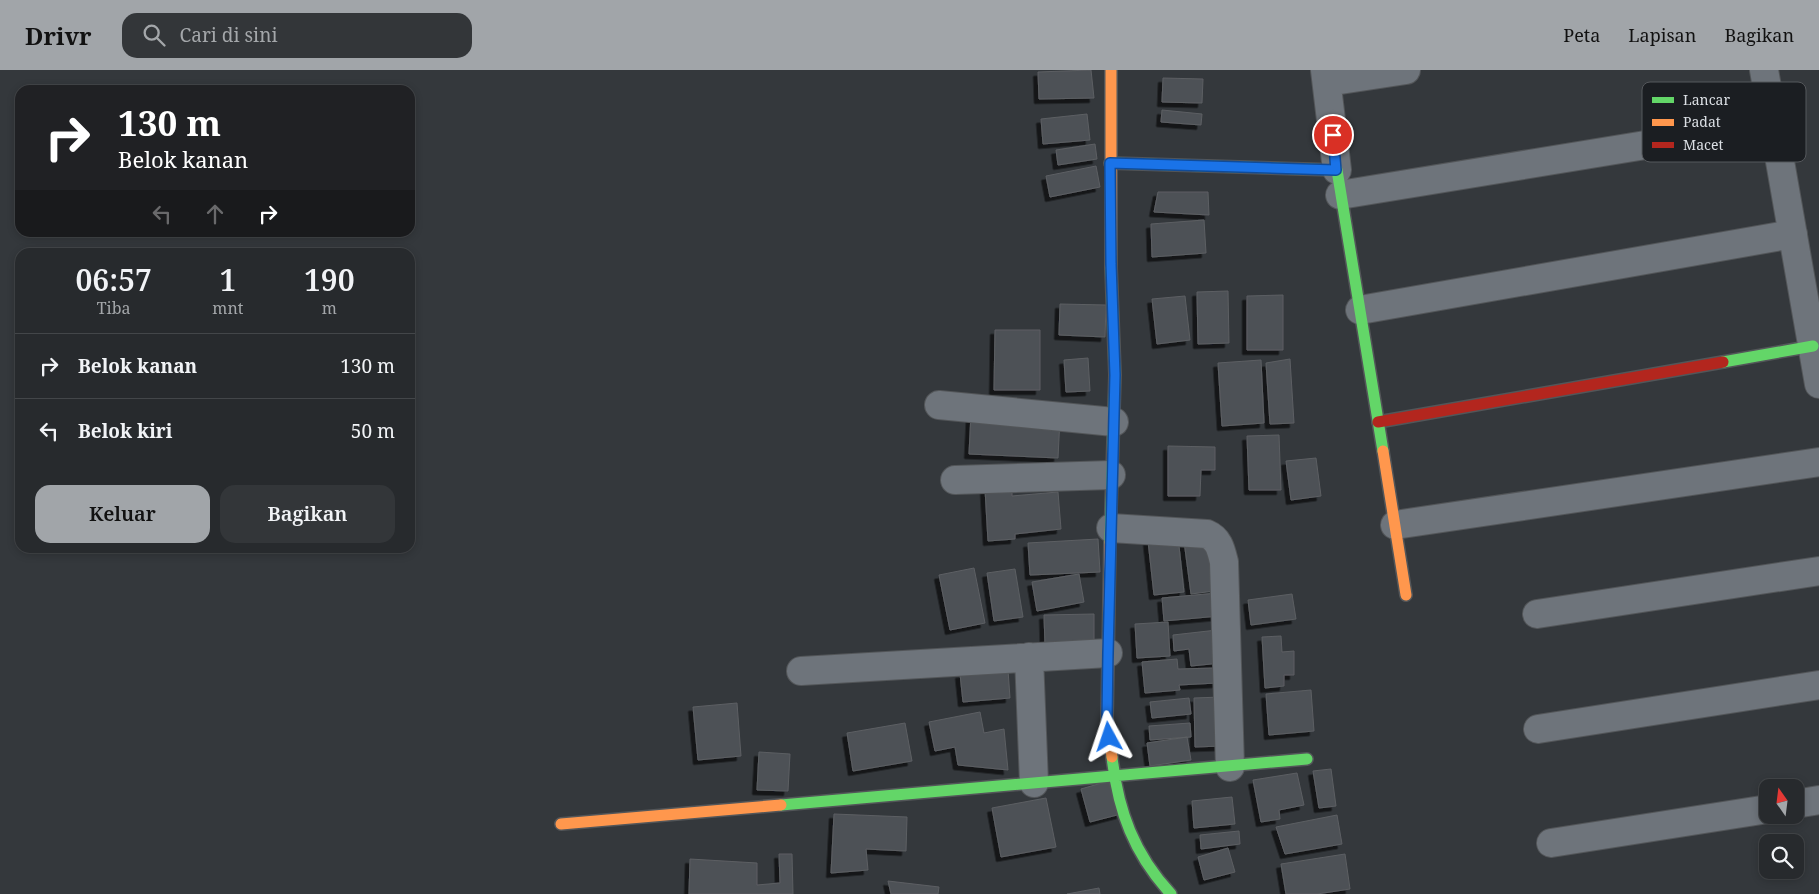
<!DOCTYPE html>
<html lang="id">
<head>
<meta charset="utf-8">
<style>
	:root { --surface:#272a2d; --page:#333639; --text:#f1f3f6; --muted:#a4a7aa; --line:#434649; --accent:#a1a5a9 }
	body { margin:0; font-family:"Noto Serif",serif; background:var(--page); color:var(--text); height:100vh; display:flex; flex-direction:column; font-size:19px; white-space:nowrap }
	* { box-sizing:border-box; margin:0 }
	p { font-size:16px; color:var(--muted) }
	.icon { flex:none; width:28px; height:28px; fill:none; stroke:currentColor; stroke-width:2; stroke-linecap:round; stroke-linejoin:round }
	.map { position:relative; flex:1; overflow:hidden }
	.panel { position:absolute; left:15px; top:178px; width:400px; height:305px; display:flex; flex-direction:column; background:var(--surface); border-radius:15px; box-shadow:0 2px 8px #0003,0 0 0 1px var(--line) }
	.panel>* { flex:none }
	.guide { position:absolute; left:15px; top:15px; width:400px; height:152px; border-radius:15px; box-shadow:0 2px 8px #0003,0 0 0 1px var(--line); background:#202124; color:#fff; overflow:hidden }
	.needle { width:32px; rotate:346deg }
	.fabs { position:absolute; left:1759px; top:709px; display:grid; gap:10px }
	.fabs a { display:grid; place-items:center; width:45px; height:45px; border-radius:10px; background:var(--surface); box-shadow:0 2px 8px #0003,0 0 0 1px var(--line); font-size:25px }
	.pin { position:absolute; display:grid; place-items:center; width:42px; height:42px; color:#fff; margin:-21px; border:2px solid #fff; border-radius:50%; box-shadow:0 1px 5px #0007 }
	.me { position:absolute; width:55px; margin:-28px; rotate:355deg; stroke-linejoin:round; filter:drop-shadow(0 0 4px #0008) }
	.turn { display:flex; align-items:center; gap:18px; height:105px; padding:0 20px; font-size:22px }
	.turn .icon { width:65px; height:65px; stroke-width:2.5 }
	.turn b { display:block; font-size:35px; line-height:42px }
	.lanes { display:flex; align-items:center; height:48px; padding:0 20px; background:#0003; justify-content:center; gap:25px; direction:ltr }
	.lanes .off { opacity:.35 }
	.eta { display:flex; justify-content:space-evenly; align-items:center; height:85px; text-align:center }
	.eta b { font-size:30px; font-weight:600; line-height:35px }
	.action { display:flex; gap:10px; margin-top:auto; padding:10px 20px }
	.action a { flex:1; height:58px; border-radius:15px; background:var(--accent); color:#111; font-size:20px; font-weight:600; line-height:58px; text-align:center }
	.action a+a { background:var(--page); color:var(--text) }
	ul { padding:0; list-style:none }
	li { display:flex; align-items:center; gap:15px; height:65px; padding:0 20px; border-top:1px solid var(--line) }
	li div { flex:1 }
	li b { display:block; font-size:19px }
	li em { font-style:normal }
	header { display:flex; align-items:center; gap:30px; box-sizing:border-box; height:70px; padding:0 25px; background:var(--accent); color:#111 }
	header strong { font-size:24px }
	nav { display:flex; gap:28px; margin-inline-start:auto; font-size:18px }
	.search { width:350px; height:45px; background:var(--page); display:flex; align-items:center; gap:12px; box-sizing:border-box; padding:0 18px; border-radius:15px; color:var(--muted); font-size:19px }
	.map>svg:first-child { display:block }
	.building { fill:#4e5156; stroke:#5c5f63; filter:url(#shadow) }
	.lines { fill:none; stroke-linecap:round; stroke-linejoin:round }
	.street-casing { stroke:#535659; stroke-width:30 }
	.fast-casing { stroke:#535659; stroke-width:14 }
	.slow-casing { stroke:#535659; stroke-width:14 }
	.jam-casing { stroke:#535659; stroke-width:14 }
	.street { stroke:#6e747b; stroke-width:28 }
	.fast { stroke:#63d668; stroke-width:11 }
	.slow { stroke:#ff974d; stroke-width:11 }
	.jam { stroke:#b3261e; stroke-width:11 }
	.route-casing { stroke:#114b97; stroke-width:12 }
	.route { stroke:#1a73e8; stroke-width:9 }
	.key { fill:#1b1e22; stroke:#55585c; stroke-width:1 }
	.key-label { font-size:14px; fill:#dbdfe4 }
</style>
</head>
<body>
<header>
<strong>Drivr</strong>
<div class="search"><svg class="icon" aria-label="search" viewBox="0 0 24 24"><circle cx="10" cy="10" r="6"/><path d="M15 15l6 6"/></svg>Cari di sini</div>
<nav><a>Peta</a><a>Lapisan</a><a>Bagikan</a></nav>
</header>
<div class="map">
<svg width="1819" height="824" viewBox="0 0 1819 824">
	<defs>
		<filter id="shadow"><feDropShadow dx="-4.5" dy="4.5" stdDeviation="0" flood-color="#0009"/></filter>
	</defs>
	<rect width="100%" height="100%" fill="#34383c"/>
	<path class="building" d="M1091,0L1094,28L1039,29L1038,2Z
		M1163,8L1203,9L1202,33L1162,32Z
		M1162,40L1202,44L1201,55L1161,52Z
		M1087,44L1090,70L1043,74L1041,49Z
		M1095,74L1097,89L1058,95L1056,80Z
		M1096,96L1100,117L1050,127L1046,106Z
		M1158,122H1208L1209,145L1154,142Z
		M1204,150L1206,183L1152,187L1151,154Z
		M1228,221L1229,273L1198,274L1197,222Z
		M1283,225V280H1247V226Z
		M1185,226L1190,270L1157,274L1152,229Z
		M1060,234L1106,235L1105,267L1059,265Z
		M995,260H1040V320H994Z
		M1088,288L1090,321L1066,322L1064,290Z
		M1290,289L1294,353L1270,354L1266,293Z
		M1261,290L1264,353L1222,356L1218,293Z
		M971,344L1060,348L1058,388L969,384Z
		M1279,365L1281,420H1249L1247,366Z
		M1168,376L1215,377V400H1201L1200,426H1168Z
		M1316,388L1321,426L1291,430L1286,391Z
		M1012,417V426L1058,422L1061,459L1015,464V469L988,471L985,419Z
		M1178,467L1184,522L1154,525L1148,471Z
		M1207,468L1214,521L1191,524L1184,471Z
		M1098,469L1100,502L1030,505L1028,473Z
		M974,498L985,553L950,560L939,505Z
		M1015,499L1023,547L994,551L987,503Z
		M1079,504L1084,532L1037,541L1032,512Z
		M1217,523L1219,546L1164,551L1162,528Z
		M1292,524L1296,549L1251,555L1248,530Z
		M1094,544V574L1045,575L1044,545Z
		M1168,552L1170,586L1137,588L1135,554Z
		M1217,560L1221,593L1191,596L1189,579L1174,581L1173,565Z
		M1281,566L1282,582L1294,581V605H1284V616L1265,618L1262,567Z
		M1177,589L1178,599L1216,598L1217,613L1179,615L1180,620L1145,623L1142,592Z
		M1008,600L1010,628L963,632L960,604Z
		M1311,620L1314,661L1269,665L1266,624Z
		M1221,627L1222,676L1195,677L1194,628Z
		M1189,628L1191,644L1152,648L1150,632Z
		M737,633L741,686L698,690L693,637Z
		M980,642L984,663L1004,659L1008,700L958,695L955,677L935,681L929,652Z
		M905,653L912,691L853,701L847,663Z
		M1190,653L1191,667L1150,670L1149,656Z
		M1187,667L1191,690L1150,696L1147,673Z
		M759,682L790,684L788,721L757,720Z
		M1331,699L1336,736L1319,738L1313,701Z
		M1297,703L1304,735L1279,740L1280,749L1261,752L1253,710Z
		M1112,710L1121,744L1090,752L1081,719Z
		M1232,727L1235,754L1194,758L1192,731Z
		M1046,728L1056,777L1001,787L992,738Z
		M834,744L907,747L906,781L866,779L868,800L831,803Z
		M1337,745L1342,774L1285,784L1276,757Z
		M1239,761L1240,774L1201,779L1200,765Z
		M1228,778L1235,802L1204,810L1198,787Z
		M779,784H792L793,824H689L690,789L757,793V815L780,813Z
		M1345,784L1350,819L1317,824H1286L1281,794Z
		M888,811L939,817L938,824H891Z
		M1099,818L1100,824H1067Z"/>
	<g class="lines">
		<g class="street-casing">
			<path id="street" d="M1325,0L1337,100
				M1764,0L1819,314
				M1327,12L1406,0
				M1340,125L1774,54
				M1360,240L1793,164
				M939,335L1114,352
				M955,410L1111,405
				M1395,455L1819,392
				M1111,458L1207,464C1219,469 1221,480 1224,492L1230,697
				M1537,544L1819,501
				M1029,587L1034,713
				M801,601L1108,583
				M1538,659L1819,615
				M1795,734L1819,730
				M1551,773L1768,739"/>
		</g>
		<g class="fast-casing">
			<path id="fast" d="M1110,93L1337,100L1383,381
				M1723,292L1813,276
				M1110,472L1115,305L1111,197
				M1112,687C1118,741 1134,784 1171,824
				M781,735L1307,689"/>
		</g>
		<g class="slow-casing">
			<path id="slow" d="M1111,0V197
				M1383,381L1406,525
				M1110,472L1107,648L1112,687
				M561,754L781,735"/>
		</g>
		<g class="jam-casing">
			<path id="jam" d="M1378,352L1723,292"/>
		</g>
		<use href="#street" class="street"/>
		<use href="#fast" class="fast"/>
		<use href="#slow" class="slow"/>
		<use href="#jam" class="jam"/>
	</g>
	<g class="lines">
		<g class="route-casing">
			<path id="route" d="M1109,667L1107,648L1108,583L1115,305L1111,194L1110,93L1336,100L1333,65"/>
		</g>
		<use href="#route" class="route"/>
	</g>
	<rect x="1642" y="12" width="164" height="80" rx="8" class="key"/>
	<rect x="1652" y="27" width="22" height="6" fill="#63d668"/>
	<rect x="1652" y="49" width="22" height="7" fill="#ff974d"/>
	<rect x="1652" y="72" width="22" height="6" fill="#b3261e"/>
	<g class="key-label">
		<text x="1683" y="35">Lancar</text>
		<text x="1683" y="57">Padat</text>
		<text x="1683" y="80">Macet</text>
	</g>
</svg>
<div class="fabs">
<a><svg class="needle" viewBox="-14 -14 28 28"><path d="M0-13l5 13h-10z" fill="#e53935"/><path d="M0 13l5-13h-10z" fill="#a4a7aa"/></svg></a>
<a><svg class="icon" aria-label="search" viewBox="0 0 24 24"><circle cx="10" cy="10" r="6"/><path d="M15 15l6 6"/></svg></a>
</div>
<div class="pin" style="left:1333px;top:65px;background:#d93025"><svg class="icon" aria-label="arrive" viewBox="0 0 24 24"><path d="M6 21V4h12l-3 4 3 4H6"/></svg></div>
<svg class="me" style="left:1109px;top:667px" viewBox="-20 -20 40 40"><path d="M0-17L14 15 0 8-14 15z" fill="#1a73e8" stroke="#fff" stroke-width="4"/></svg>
<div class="guide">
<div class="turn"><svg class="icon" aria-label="right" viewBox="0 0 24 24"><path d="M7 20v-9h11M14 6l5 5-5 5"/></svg><div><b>130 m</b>Belok kanan</div></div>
<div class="lanes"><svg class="icon off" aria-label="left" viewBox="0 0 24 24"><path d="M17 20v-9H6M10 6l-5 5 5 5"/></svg><svg class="icon off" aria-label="ahead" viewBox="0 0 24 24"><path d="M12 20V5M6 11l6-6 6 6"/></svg><svg class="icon" aria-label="right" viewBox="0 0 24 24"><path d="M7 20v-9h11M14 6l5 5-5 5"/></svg></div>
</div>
<section class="panel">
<div class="eta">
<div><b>06:57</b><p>Tiba</p></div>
<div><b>1</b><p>mnt</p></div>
<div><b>190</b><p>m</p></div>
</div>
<ul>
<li><svg class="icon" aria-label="right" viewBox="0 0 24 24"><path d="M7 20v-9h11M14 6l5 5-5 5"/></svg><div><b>Belok kanan</b></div><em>130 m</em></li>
<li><svg class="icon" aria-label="left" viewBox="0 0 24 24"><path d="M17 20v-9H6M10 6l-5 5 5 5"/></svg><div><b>Belok kiri</b></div><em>50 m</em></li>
</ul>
<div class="action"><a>Keluar</a><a>Bagikan</a></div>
</section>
</div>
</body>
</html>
